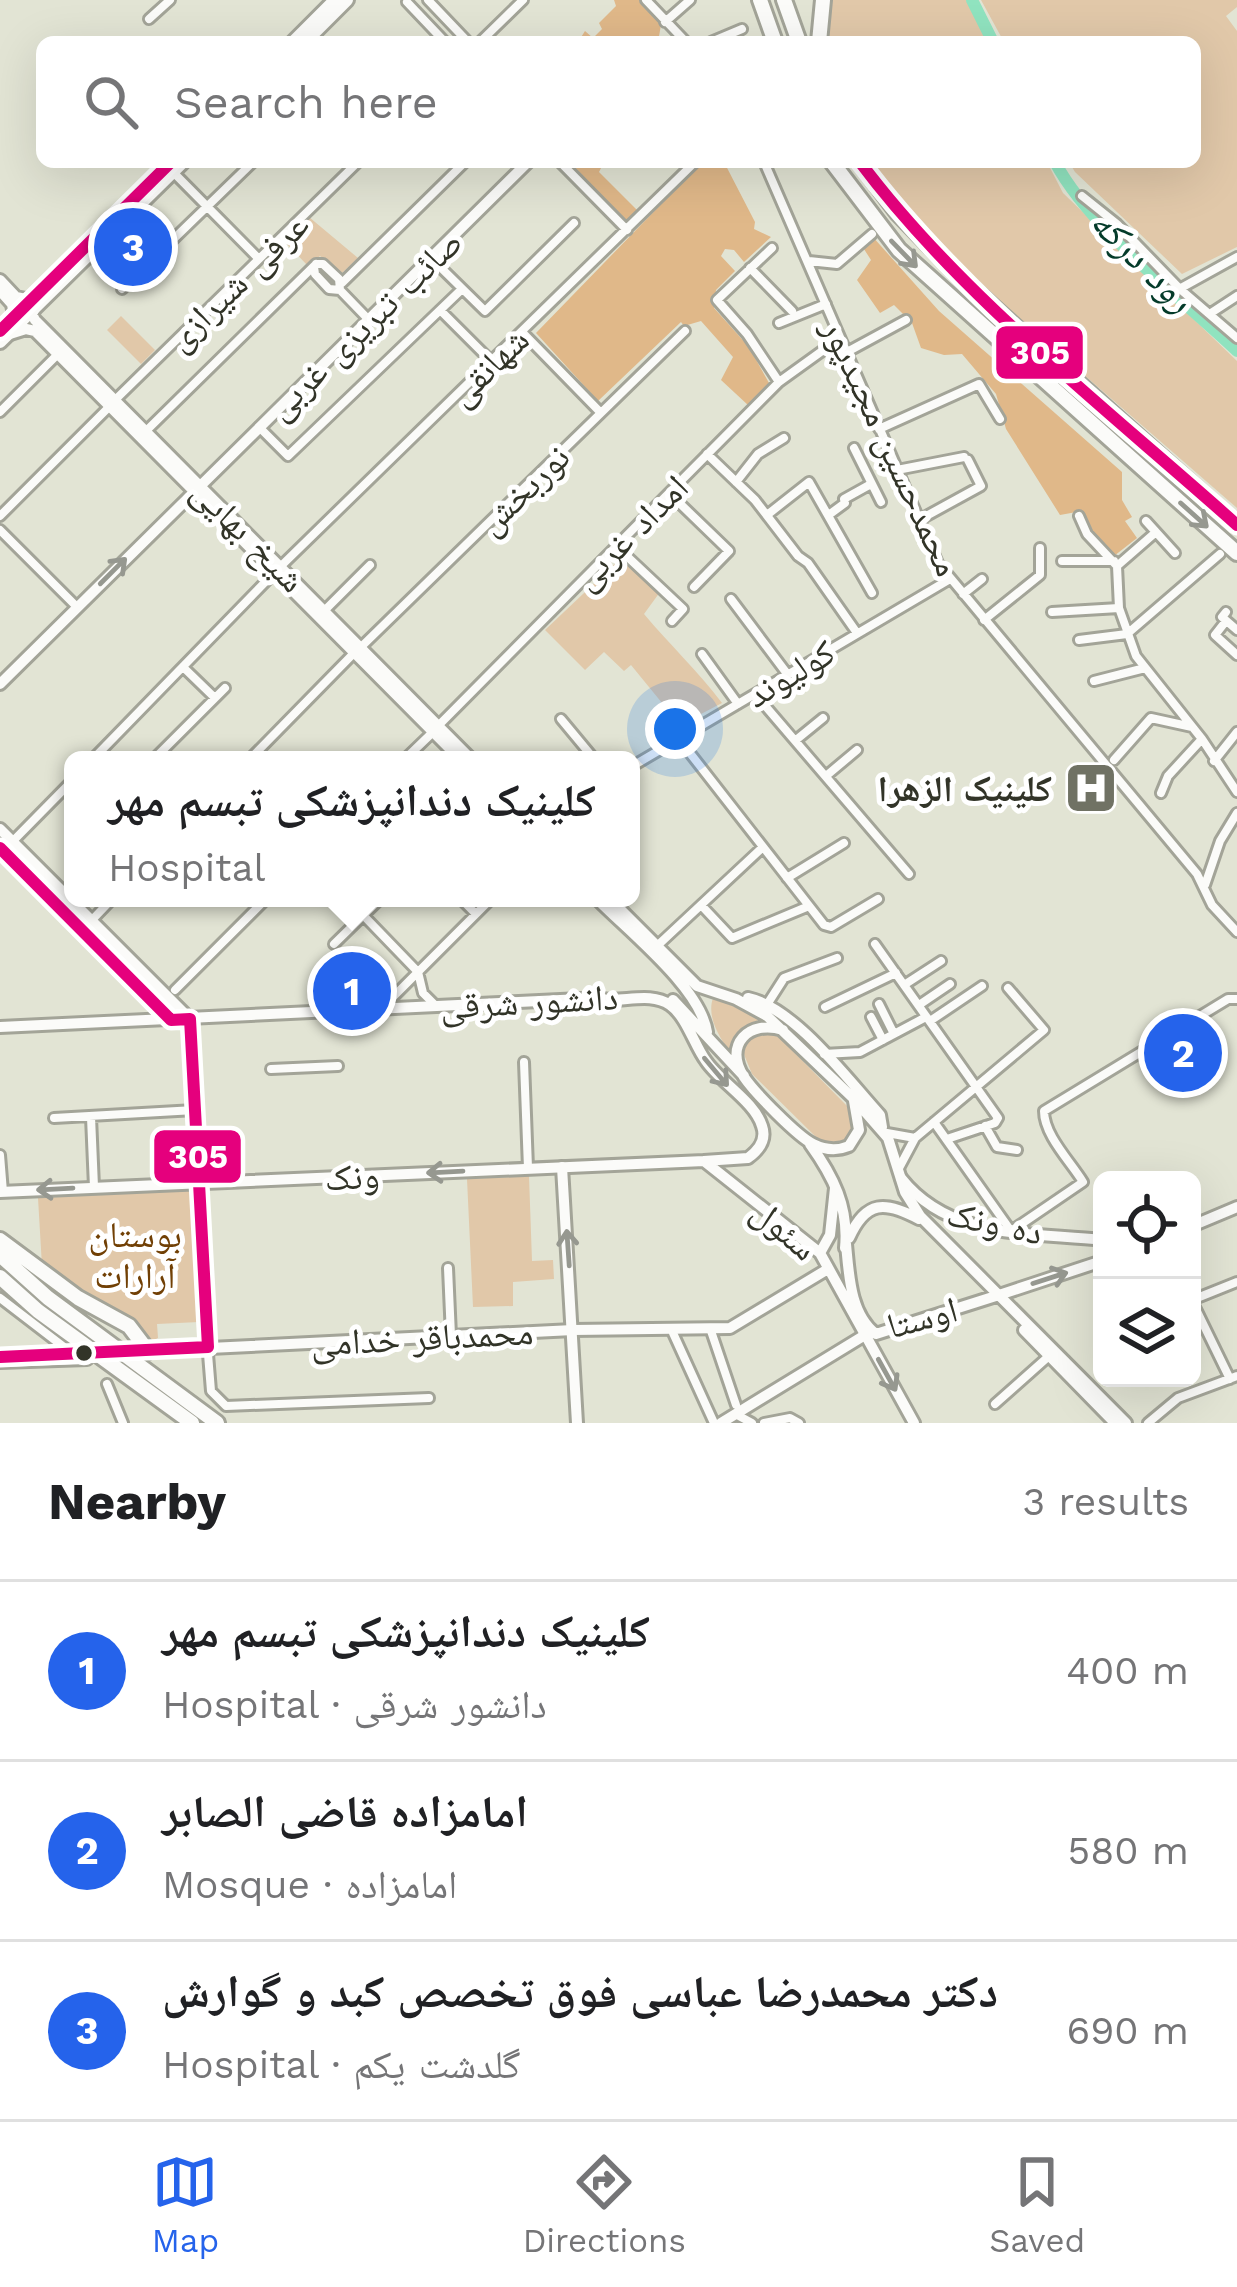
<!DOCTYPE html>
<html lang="en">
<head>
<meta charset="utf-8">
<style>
  body { margin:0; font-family:"Work Sans","Noto Naskh Arabic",sans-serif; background:#f6f6f6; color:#202124 }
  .controls { position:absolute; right:36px; bottom:36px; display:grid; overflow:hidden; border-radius:18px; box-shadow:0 12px 48px #0002 }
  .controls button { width:108px; height:108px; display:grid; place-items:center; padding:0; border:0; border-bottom:3px solid #e0e0e0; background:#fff; color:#202124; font:60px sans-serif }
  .you { position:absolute; left:675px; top:729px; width:42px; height:42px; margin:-30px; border:9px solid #fff; border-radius:50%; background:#1a73e8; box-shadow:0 0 0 18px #1a73e833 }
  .badge { display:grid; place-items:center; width:78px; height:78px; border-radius:50%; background:#2563eb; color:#fff; font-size:39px; font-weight:700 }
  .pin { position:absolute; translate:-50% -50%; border:6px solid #fff; box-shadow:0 3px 12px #0006 }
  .popup { position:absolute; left:64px; top:751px; width:576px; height:156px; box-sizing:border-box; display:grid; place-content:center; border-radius:18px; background:#fff; filter:drop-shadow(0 3px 9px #0005); font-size:39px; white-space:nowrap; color:#757577 }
  .popup b { font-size:45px; color:#202124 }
  .popup::after { content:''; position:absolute; left:50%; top:100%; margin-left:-24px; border:24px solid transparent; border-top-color:#fff }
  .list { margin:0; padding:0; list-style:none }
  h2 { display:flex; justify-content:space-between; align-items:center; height:156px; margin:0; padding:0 48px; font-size:51px }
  h2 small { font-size:39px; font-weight:400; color:#757577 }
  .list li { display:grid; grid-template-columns:78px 1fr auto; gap:36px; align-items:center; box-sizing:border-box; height:180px; padding:0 48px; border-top:3px solid #e0e0e0 }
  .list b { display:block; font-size:45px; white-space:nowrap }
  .list p { margin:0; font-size:39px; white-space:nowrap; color:#757577 }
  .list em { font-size:39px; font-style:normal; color:#757577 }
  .icon { flex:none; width:66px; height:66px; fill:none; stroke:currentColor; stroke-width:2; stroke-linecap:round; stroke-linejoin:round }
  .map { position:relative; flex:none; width:1237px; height:1423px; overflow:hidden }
  .search { position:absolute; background:#fff; box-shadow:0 12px 48px #0002; left:36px; right:36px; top:36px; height:132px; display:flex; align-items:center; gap:30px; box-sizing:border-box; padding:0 42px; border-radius:18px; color:#757577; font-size:45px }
  .sheet { height:696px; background:#fff }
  nav { display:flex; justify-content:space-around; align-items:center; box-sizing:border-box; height:168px; border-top:3px solid #e0e0e0; background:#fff; font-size:33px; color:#757577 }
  nav a { display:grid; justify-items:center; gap:6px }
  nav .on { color:#2563eb }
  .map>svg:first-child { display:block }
</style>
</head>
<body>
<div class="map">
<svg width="1237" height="1423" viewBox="0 0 1237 1423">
  <rect width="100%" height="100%" fill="#e2e4d4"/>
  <!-- green -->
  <path fill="#e1c8a9" d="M829 0H966L987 42H823Z
    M981 0H1237V7L1226 16 1237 31V247L1182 274 1075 172 1069 162H1195V42H1004Z
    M871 162H1047L1063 193 1237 361V508L991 294 884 183Z
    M309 217 358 258 341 274 320 256 308 266 285 242Z
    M121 316 155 350 141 364 107 330Z
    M623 556 660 592 644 614C670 645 698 671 722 703L680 725 631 665 624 671 604 652 585 670 545 630Z
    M713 998 762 1018 739 1031 733 1056C721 1040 706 1018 713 998Z
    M762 1031 779 1037 851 1110 855 1123 852 1137 832 1145 818 1139 752 1074 743 1052 749 1038Z
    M529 1176 532 1261 553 1260 554 1279 513 1282V1306L473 1307 467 1179Z
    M193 1190 199 1322 157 1324 158 1338 152 1341 141 1328 83 1296 42 1266 38 1198Z"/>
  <!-- forest -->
  <path fill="#e0b889" d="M614 0H641L661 25 658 42H578L585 31 593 38 602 29 599 23 616 6Z
    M570 162H604L599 172 637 210 627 224Z
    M702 162H724L755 222 754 229 771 237 744 262 734 250 725 249 721 256 735 271 716 290 714 308 749 347 769 383 749 406 721 380 733 357 701 321 684 326 681 322 598 401 536 333Z
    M872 236 939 311 1122 472V500L1132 517 1125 521 1137 538 1114 556 1088 528 1082 511 1060 515 1006 429 996 394 962 354 944 355 921 348 912 323 894 305 880 313 857 280 871 260 862 246Z"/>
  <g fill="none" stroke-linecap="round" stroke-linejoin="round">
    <!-- river -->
    <path stroke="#90e3bf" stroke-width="12" d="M972 0 993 42
      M1055 162C1089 227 1182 299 1237 351"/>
    <!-- minor casing -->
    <g stroke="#a3a498" stroke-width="14">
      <path id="minor" d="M428 0 468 42
        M646 0 686 42
        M407 2 445 42
        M149 19 170 0
        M665 22 690 0
        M480 42 523 0
        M711 42 742 29
        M560 162 627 230
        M764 162 938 563 1197 874 1212 905 1237 932
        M173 172 259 259
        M1082 196 1117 224 1180 289 1237 338
        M772 248 717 300 747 334 779 382
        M431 258 485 311 574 223
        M809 261 837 264 872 234
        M316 264H323L339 279 340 290 368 319
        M314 267 315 274 329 289 340 290
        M750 268 792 311
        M342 283 465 162
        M1181 288 1237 257
        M122 289 253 162
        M440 310 492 362
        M1211 313 1237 296
        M779 323 826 304
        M522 332 601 413
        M847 352 906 320
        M115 400 358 162
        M0 412 58 354
        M259 427 288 456 462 289
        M879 429 979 384 1000 419
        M146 431 316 264
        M854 448 881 502
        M707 454 755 500 798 556 808 563 857 633
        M897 470 964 457
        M736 482 758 454 784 438
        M669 493 729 551 694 587
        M830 514 845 503 844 499 871 484
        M767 515 809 482 872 593
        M0 516 110 406
        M1079 516 1087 534 1117 566 1119 608 1136 656 1202 739 1237 792
        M919 520 981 486 968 460
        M1146 521 1175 553
        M0 530 77 607
        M616 546 683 609 672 621
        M1062 561H1114
        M1117 566 1156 532
        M280 567 694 163
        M963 594 982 579
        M731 599 788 675
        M324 611 370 565
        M1052 612 1119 608
        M1226 612 1222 617 1237 630
        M984 620 1040 575V548
        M1226 621 1215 635 1237 655
        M1127 634 1220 554
        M1079 640 1127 634
        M360 648 685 331
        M702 654 738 704
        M183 667 215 698
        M1094 681 1145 668
        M755 694 909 874
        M561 719 595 760
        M438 726 779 382 829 346
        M679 739 824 925 831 927 878 899
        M796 740 823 718
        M92 760 274 573
        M153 760 225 688
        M249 760 354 653
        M404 760 433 732
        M1114 760 1151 718 1192 727
        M1214 761 1237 732
        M631 767 950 579
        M826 776 857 750
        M1161 793 1168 776 1202 739
        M12 842 73 780
        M787 878 844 843
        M1205 885 1220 841 1237 813
        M460 898 476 914
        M701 905 732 938 809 906
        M363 915 418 972 423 993 435 1005
        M91 921 113 898
        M334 944 381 898
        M875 944 998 1118 995 1123 947 1139
        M657 946 763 847
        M904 985 941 961
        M175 990 267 898
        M768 1003 784 978 837 958
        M879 1004 894 1034
        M919 1005 950 984
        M383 1007 492 898
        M825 1007 896 973
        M871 1017 883 1040
        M930 1021 982 986
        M824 1054 860 1052 926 1017
        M524 1062 528 1168
        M271 1069 338 1066
        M91 1117 94 1187
        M54 1118 195 1110
        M934 1122 1011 1231 1083 1182C1070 1161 1044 1135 1044 1111L1228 999H1237
        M985 1126 997 1147 1017 1150
        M887 1133 915 1138
        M0 1155 3 1192
        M899 1168 915 1138 1044 1030 1008 988
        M448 1268 451 1336
        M0 1298 73 1354
        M1192 1300 1237 1282
        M1192 1301 1230 1379
        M710 1328 736 1405
        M673 1333 714 1423
        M208 1354 211 1391 226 1406 429 1398
        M107 1384 123 1423
        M995 1404 1049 1356
        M739 1416 752 1423
        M764 1423 790 1418 799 1423
        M1148 1423 1178 1398 1237 1376"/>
    </g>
    <!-- tertiary casing -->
    <g stroke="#a3a498" stroke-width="16">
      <path id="tertiary" d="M0 684 528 162
        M562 1167 577 1423
        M901 1178C950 1240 1030 1232 1102 1240
        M1192 1226 1237 1207
        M999 1295 1102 1261
        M721 1423 865 1335"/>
    </g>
    <!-- secondary casing -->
    <g stroke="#a3a498" stroke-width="16">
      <path id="secondary" d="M0 280 16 297 31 300
        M0 291 12 304 14 316
        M35 308 32 314 35 320 472 760
        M10 334 26 329 35 331 461 760
        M0 829 190 1019 208 1353
        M0 848 171 1020
        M596 898C628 931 700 987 707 1032
        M609 898 697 986 736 999 767 1016 853 1098 888 1138 905 1192 920 1216 1126 1423
        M748 998C795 1008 848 1080 880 1115L882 1127
        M673 1000 744 1076
        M0 1027 602 998
        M783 1030C749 1019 723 1045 744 1077 754 1092 797 1136 813 1144 825 1150 837 1151 849 1146L859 1130 854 1101
        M810 1144C833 1176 849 1207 845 1248
        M704 1161 820 1253 914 1423
        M0 1192 704 1161 748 1158C759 1150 767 1140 762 1126 755 1102 720 1082 706 1061 694 1045 687 1017 670 1005 649 990 618 1005 595 998
        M849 1238C866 1200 885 1201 919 1219
        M846 1244C849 1275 850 1314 876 1334L999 1295
        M820 1253 830 1235 835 1188
        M1024 1330 1115 1423
        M148 1351 573 1330 730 1328 828 1269
        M0 1362 87 1359"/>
    </g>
    <!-- primary casing -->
    <g stroke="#a3a498" stroke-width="18">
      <path id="primary" d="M293 42 335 0
        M305 42 347 0
        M0 342 183 162"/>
    </g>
    <!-- trunk casing -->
    <g stroke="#a3a498" stroke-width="20">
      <path id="trunk" d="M760 0 775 42
        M784 0 799 42
        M819 42 823 0
        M832 162 899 250 1237 553
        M860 162 898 213 965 282 1237 525
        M0 1240 78 1298 129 1326 148 1351
        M0 1255 48 1298 217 1423
        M0 1277 38 1311 192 1423"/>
    </g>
    <!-- minor -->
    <use href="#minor" stroke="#fbfbf9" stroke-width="8"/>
    <!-- tertiary -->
    <use href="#tertiary" stroke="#fbfbf9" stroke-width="10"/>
    <!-- secondary -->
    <use href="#secondary" stroke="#fbfbf9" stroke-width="10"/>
    <!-- primary -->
    <use href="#primary" stroke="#fbfbf9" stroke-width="12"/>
    <!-- trunk -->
    <use href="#trunk" stroke="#fbfbf9" stroke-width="14"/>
    <!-- secondary-bridge casing -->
    <g stroke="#a3a498" stroke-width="16" stroke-linecap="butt">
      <path id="secondary-bridge" d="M73 1354 148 1351"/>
    </g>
    <!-- secondary-bridge -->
    <use href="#secondary-bridge" stroke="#fbfbf9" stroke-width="10"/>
    <!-- bus-1 casing -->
    <g stroke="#fff" stroke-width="21">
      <path id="bus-1" d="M860 162C961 297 1111 412 1237 525
        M0 331 171 162
        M0 848 171 1020 190 1019 208 1347 0 1357"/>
    </g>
    <!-- bus-1 -->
    <use href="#bus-1" stroke="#e5007d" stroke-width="12"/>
  </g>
  <!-- one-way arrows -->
  <defs><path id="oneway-shaft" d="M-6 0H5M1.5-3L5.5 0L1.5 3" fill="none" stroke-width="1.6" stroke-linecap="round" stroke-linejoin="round" transform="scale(3)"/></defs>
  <g stroke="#969890">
    <use href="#oneway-shaft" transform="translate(904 254) rotate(46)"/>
    <use href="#oneway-shaft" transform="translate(1194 515) rotate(42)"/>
    <use href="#oneway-shaft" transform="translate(113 571) rotate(-45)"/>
    <use href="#oneway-shaft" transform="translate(716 1072) rotate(50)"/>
    <use href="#oneway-shaft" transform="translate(445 1172) rotate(177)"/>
    <use href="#oneway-shaft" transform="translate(55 1189) rotate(177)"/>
    <use href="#oneway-shaft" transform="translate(568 1248) rotate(-94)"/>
    <use href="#oneway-shaft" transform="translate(1050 1278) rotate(-18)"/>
    <use href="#oneway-shaft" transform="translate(887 1375) rotate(61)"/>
  </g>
  <!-- icons -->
  <defs>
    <g id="hospital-square" transform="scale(2.7)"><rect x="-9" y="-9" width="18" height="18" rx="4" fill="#707264" stroke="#fff"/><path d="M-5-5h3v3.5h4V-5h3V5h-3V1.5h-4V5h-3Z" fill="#fff"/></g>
  </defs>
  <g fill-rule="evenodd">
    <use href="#hospital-square" x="1091" y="788"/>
  </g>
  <!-- markers -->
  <circle fill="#323428" stroke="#fff" stroke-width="4.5" cx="84" cy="1353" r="10"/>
  <g text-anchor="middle" stroke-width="10" stroke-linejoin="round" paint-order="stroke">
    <!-- street labels -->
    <g font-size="36" fill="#323428" stroke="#fff">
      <text transform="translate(237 281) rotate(-44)" y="13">عرفی شیرازی</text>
      <text transform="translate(364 324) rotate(-44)" y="13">صائب تبریزی غربی</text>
      <text transform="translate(488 366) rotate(-44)" y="13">شهانقی</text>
      <text transform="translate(892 447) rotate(65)" y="13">محمدحسین مجیدپور</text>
      <text transform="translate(523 489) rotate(-44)" y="13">نوربخش</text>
      <text transform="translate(630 532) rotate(-45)" y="13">امداد غربی</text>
      <text transform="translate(249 535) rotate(45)" y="13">شیخ بهایی</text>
      <text transform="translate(790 673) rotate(-31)" y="13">کولیوند</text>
      <text transform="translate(529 1001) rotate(-3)" y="13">دانشور شرقی</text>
      <text transform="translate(352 1176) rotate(-3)" y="13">ونک</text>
      <text transform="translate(995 1222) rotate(12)" y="13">ده ونک</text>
      <text transform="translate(785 1229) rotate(41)" y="13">سئول</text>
      <text transform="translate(922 1317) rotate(-15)" y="13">اوستا</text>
      <text transform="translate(422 1337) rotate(-3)" y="13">محمدباقر خدامی</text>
    </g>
    <!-- poi labels -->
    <g font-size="36" font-weight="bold" fill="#323428" stroke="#fff" text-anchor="end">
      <text x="1052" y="801">کلینیک الزهرا</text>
    </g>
    <!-- park labels -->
    <g font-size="36" fill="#714005" stroke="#fff">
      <text x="135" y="1247">بوستان<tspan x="135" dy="41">آرارات</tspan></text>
    </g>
    <!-- water labels -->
    <g font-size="39" font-style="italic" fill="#043b2a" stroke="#fff">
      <text transform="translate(1143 260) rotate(45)" y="14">رود درکه</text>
    </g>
  </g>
  <g stroke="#fff" stroke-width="4.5">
    <rect x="994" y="324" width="91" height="57" rx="12" fill="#e5007d"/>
    <rect x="152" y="1128" width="91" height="57" rx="12" fill="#e5007d"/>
  </g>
  <g font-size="33" text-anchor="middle" font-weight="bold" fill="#fff">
    <text x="1040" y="364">305</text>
    <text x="198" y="1168">305</text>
  </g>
</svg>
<div class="controls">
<button><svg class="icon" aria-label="locate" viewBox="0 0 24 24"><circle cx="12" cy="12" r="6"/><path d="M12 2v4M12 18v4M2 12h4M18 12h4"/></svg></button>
<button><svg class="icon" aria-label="layers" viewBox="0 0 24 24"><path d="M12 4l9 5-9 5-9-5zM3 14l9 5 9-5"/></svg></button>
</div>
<div class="you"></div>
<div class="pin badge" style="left:352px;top:991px">1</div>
<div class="popup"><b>کلینیک دندانپزشکی تبسم مهر</b>Hospital</div>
<div class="pin badge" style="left:1183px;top:1053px">2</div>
<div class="pin badge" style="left:133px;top:247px">3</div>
<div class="search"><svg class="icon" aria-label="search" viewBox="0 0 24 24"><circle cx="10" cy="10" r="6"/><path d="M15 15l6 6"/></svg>Search here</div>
</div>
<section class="sheet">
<h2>Nearby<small>3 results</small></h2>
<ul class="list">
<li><span class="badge">1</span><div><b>کلینیک دندانپزشکی تبسم مهر</b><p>Hospital · دانشور شرقی</p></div><em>400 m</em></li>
<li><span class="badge">2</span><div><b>امامزاده قاضی الصابر</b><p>Mosque · امامزاده</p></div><em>580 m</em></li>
<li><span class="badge">3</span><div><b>دکتر محمدرضا عباسی فوق تخصص کبد و گوارش</b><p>Hospital · گلدشت یکم</p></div><em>690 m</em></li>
</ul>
</section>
<nav>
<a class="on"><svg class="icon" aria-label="map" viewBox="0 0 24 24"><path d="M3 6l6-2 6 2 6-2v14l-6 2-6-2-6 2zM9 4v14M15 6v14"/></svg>Map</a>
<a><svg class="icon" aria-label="directions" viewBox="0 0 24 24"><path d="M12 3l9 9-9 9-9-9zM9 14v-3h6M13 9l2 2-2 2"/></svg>Directions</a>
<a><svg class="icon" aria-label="saved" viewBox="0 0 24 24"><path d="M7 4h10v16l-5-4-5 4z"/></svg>Saved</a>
</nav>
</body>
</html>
